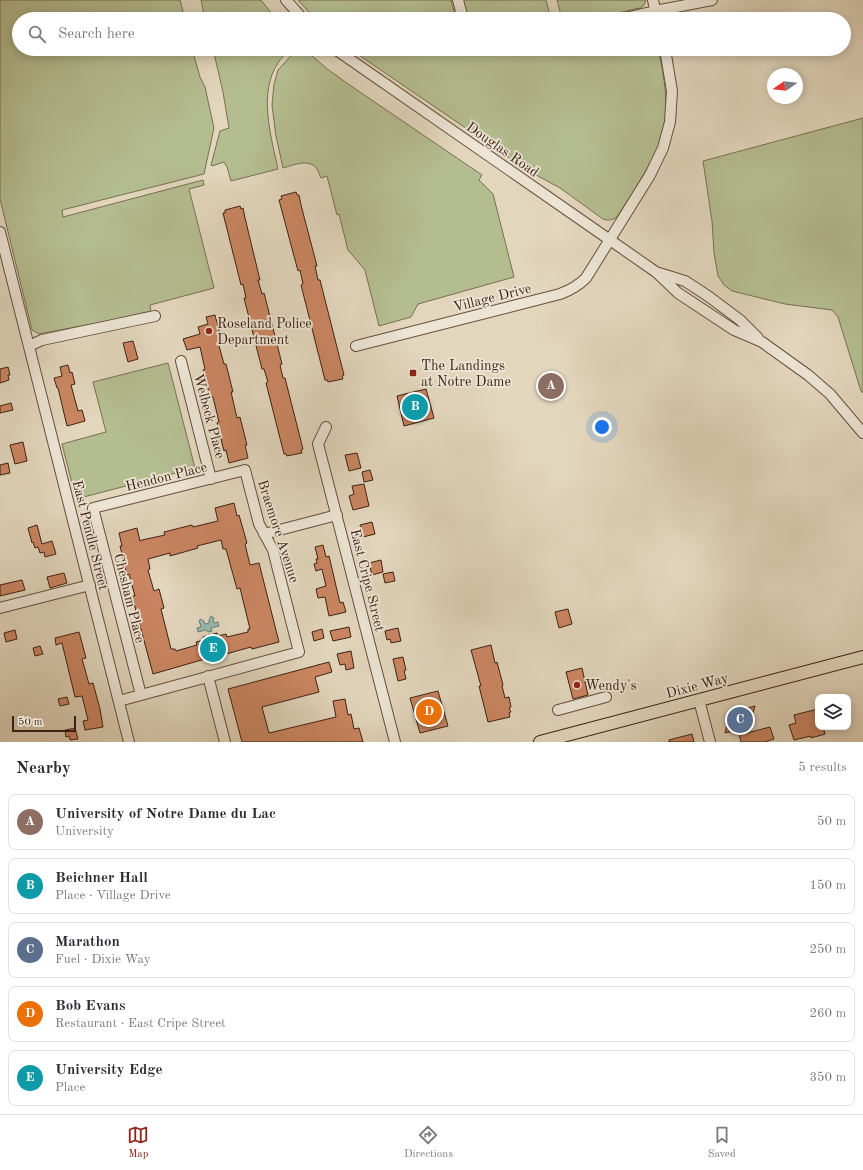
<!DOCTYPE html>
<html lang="en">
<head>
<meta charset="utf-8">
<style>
  body { margin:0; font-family:"Old Standard TT",serif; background:#f2f2f3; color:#2b2b33 }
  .controls { position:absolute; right:12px; bottom:12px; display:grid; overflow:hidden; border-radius:8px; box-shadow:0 2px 10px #0003 }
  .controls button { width:36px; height:36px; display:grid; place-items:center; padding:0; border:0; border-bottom:1px solid #e1e1e2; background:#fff; color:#2b2b33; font:20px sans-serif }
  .compass { position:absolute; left:767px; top:68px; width:36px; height:36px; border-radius:50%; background:#fff; box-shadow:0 2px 10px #0003; rotate:256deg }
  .scale { position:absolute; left:12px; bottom:10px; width:64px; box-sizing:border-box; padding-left:4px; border:2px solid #3d2112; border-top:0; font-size:11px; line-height:14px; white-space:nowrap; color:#3d2112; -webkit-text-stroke:3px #ece4d4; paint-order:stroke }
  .you { position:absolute; left:602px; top:427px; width:14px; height:14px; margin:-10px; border:3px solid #fff; border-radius:50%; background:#1a73e8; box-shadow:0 0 0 6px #1a73e833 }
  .badge { display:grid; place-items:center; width:26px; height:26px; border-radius:50%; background:#8f2418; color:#fff; font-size:13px; font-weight:700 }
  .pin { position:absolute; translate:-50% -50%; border:2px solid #fff; box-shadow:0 1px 4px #0006 }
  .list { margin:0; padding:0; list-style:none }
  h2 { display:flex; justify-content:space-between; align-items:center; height:52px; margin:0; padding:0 16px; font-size:17px }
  h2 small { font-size:13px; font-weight:400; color:#7c7c81 }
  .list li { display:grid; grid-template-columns:26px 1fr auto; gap:12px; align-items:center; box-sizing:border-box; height:56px; margin:0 8px 8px; padding:0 8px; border:1px solid #e1e1e2; border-radius:8px }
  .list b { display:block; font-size:15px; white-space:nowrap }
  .list p { margin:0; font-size:13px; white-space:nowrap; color:#7c7c81 }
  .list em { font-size:13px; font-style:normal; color:#7c7c81 }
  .icon { flex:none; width:22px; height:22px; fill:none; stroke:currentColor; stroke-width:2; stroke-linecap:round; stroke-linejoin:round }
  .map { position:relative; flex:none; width:863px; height:742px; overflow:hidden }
  .search { position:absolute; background:#fff; box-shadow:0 2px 10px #0003; left:12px; right:12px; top:12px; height:44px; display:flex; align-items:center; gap:10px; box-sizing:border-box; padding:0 14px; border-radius:22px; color:#7c7c81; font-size:15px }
  .sheet { height:372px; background:#fff }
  nav { display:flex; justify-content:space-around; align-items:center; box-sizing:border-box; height:56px; border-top:1px solid #e1e1e2; background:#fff; font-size:11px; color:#7c7c81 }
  nav a { display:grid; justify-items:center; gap:2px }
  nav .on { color:#8f2418 }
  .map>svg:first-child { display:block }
</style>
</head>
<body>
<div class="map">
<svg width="863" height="742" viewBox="0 0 863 742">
  <rect width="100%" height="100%" fill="#e2d6bd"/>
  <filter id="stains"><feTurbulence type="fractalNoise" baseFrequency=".005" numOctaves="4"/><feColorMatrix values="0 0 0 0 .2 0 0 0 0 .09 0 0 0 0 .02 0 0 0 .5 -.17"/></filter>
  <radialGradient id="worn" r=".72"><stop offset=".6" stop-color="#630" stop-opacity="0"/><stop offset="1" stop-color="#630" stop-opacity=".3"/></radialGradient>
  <!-- green -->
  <path fill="#b4bd90" stroke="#786f51" d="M0 0H180L185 19H19V49H192L200 77 205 87 214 128 204 174 62 210 63 217 203 180 204 185 189 189 214 288 150 305 151 311 112 320 39 334 32 330 0 199Z
    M201 0H261L276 19H205Z
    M298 0H451L456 19H315Z
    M463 0H546L551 19H469Z
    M557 0H646L644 5 640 8 590 19H562Z
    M213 49H290C286 53 281 58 278 63 258 93 271 136 278 169L231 181 227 167 224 162 212 166 211 165 220 131 229 128 223 92Z
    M297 49H304L326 68 351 86 482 175 479 180 493 194 514 277 418 304 411 317 379 326 365 270 348 250 339 214 337 215 327 176 321 178C319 175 319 172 317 169 309 158 294 165 283 168L276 136 272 105 274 84 278 70Z
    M350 49H473L483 54 517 49H658C666 83 671 118 657 151 654 157 651 162 648 167 638 184 628 201 617 217 612 220 609 221 603 219L560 188 527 170Z
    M863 118V393L861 391 838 317 832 310 785 304 732 291 724 285 718 276 714 253 712 221 703 161Z
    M168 363 195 468 76 499 62 444 106 432 93 382Z"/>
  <!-- water -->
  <path fill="#95b9af" stroke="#727c70" d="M211 616 214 618 213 620 214 623 218 622 219 626 211 628 212 631 208 632 206 630 198 632 197 628 201 627 200 623H199L200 619 204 621 205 624 209 623V620Z"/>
  <!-- building -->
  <path fill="#ca8662" stroke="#3d2112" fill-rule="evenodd" d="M296 192 297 195H299L301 205 317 266H315L318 280H320L344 375 342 376 343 379 328 382 327 380H325L301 285 303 284 300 270 298 271 279 200 282 199 281 196Z
    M240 206 241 209 243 208 245 218 260 280H258L262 294 264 293 282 364 280 365 283 378H285L303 449 301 450 302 453 287 456 286 454H284L266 383 268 382 264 369H262L244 298H246L243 284 241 285 223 213H225V210Z
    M215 315 222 341 218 342 224 364H226L233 392H231L237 418 240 417 247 445H245L248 458 229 463 226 450 224 451 217 423 219 422 213 397H210L205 376 203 370 205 369 200 347 187 350 183 339 200 334 198 327 208 324 206 317Z
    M133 341 138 359 128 362 123 343Z
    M68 365 70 373 72 372 75 384 71 385 78 411 82 410 85 421 67 426 58 388H57L54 378 62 376 60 367Z
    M8 367 10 375H8L9 380 0 383V369Z
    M426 389 434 418 404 426 397 396Z
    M11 403 13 410 0 413V406Z
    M23 442 27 461 15 464 10 445Z
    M357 453 361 468 349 471 345 455Z
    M8 463 10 473 0 475V465Z
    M370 470 373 480 364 482 362 472Z
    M364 484 369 506 353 510 349 496 354 494 352 486Z
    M234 503 237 516 239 515 247 543 245 544 250 565 259 563 279 642 252 649 251 647 226 654 227 655 206 661 205 659 153 674 132 596H135L129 574 127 575 120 546H122L119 533 137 528 140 541 142 540 165 535 164 532 192 525 193 527 218 521 215 508ZM221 540 223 549H226L237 589 240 588 250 629H248V632L227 637 226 634 218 636 217 633 203 637 204 640 196 642 197 645 176 651 175 649H171L161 609 164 608 159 589 154 591 148 570 150 569 148 559 170 553V556L198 548 197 546Z
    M372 522 375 534 363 537 360 525Z
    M37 525 42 544 52 541 56 554 45 557 44 552 40 553 38 547 35 548 33 542 32 543 28 528Z
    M323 545 326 557 329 556 340 603 343 602 346 612 329 616 325 597 318 598 316 589 326 586 322 569 316 571 314 564 317 563 316 559H318L315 547Z
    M381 560 383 572 372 575 369 563Z
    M393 572 395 581 385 583 383 574Z
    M64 573 67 583 50 588 47 577Z
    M22 580 25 590 0 596V585Z
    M568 609 572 624 559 628 555 612Z
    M349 627 351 637 333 641 330 631Z
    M398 628 401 641 391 643 390 639 387 640 385 631Z
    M322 629 324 638 314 641 312 632Z
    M15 630 17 639 6 642 4 633Z
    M79 632 86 658 82 659 89 684 93 683 100 709 103 727 85 730 83 721 88 720 82 696 75 697 62 643 56 645 55 638Z
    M491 645 495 663 497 662 503 685 502 686 505 698 509 697 511 707 509 708 511 712 509 713 510 717 488 722 479 686H481L471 650Z
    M40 646 43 654 35 656 33 648Z
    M351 651 354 668 346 670 345 664 340 665 337 654Z
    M403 657 406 670 404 671 406 679 398 681 393 659Z
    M329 662 332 672 315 677 319 692 262 707 269 733 336 717 333 701 345 699 348 715 351 714 354 729 359 728 363 742H242L228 689Z
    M582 668 588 695 573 699 566 672Z
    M438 691 448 726 420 733 410 698Z
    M67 697 69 704 60 706 58 699Z
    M755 706 747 733 770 727 774 739 764 742H741L738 730 725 733 730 713Z
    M818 709V727H823L825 734 811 738V736L794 740 789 725 796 723 794 715Z
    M75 728 78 739 70 740 69 736 66 737 65 730Z
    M692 734 694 742H669V740Z"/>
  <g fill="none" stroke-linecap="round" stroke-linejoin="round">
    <!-- minor casing -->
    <g stroke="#664e3d" stroke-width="12">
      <path id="minor" d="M286 0 303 19
        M458 0 463 19
        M653 0 657 19
        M620 19 655 11 712 0
        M335 49 610 240 656 272 678 293 734 330 762 342 808 375 830 394 863 433
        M0 232 129 742
        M659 273 685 281 708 296 740 320 758 338
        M29 346 42 340 155 316
        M356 346 560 294C571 290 578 286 586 278L650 175 663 148 670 122 672 91 665 49
        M181 361 211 479
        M326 427 318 444 395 742
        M264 534 337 515
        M0 608 90 585
        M208 676 225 742
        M699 700 710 742
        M119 701 299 652 273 550 259 524 245 470 93 508 141 695
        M558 710 606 697"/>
    </g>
    <!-- major casing -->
    <g stroke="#3d2112" stroke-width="14">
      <path id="major" d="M540 742 863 657"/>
    </g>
    <!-- minor -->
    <use href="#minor" stroke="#ece4d4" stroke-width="10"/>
    <!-- major -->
    <use href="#major" stroke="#e2d6bd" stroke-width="12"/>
  </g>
  <!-- markers -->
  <g fill="#8f2418" stroke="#ece4d4" stroke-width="1.5">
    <circle cx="209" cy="331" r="4"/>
    <rect x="409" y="369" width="8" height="8" rx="2"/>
    <circle cx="577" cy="685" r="4"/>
  </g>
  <g text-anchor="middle" stroke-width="3.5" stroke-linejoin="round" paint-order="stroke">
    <!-- street labels -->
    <g font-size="14" fill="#3d2112" stroke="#ece4d4">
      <text transform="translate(503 149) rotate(35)" y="5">Douglas Road</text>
      <text transform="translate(492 297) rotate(-14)" y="5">Village Drive</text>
      <text transform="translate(210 416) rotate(75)" y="5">Welbeck Place</text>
      <text transform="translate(166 476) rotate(-14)" y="5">Hendon Place</text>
      <text transform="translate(279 531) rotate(72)" y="5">Braemore Avenue</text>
      <text transform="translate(91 535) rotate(76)" y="5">East Pendle Street</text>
      <text transform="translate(368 580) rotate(76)" y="5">East Cripe Street</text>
      <text transform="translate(130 598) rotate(76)" y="5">Chesham Place</text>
      <text transform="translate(697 685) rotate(-15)" y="5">Dixie Way</text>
    </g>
    <!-- poi labels -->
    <g font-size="14" fill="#3d2112" stroke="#ece4d4" text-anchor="start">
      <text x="217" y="328">Roseland Police<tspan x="217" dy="16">Department</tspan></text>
      <text x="421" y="370">The Landings<tspan x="421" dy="16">at Notre Dame</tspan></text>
      <text x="585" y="690">Wendy's</text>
    </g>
  </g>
  <rect width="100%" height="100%" filter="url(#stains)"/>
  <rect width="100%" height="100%" fill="url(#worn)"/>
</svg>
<div class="controls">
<button><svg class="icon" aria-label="layers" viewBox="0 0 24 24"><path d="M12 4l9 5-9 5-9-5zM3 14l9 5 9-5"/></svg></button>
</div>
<svg class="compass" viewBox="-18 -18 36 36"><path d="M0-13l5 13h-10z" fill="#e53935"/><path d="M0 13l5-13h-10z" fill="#7c7c81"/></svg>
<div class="scale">50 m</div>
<div class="you"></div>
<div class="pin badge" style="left:551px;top:386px;background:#8d6e63">A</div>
<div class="pin badge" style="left:415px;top:407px;background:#0f9aa8">B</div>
<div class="pin badge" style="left:740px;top:720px;background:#5c6f8a">C</div>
<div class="pin badge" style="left:429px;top:712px;background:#e8710a">D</div>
<div class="pin badge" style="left:213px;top:649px;background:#0f9aa8">E</div>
<div class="search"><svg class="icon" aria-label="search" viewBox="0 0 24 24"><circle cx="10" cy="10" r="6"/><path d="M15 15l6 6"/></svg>Search here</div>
</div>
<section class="sheet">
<h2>Nearby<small>5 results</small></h2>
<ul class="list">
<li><span class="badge" style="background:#8d6e63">A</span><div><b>University of Notre Dame du Lac</b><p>University</p></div><em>50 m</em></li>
<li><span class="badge" style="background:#0f9aa8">B</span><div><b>Beichner Hall</b><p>Place · Village Drive</p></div><em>150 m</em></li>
<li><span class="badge" style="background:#5c6f8a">C</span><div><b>Marathon</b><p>Fuel · Dixie Way</p></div><em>250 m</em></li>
<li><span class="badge" style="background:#e8710a">D</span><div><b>Bob Evans</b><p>Restaurant · East Cripe Street</p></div><em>260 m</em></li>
<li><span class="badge" style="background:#0f9aa8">E</span><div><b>University Edge</b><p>Place</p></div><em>350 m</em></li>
</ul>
</section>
<nav>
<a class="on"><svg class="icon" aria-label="map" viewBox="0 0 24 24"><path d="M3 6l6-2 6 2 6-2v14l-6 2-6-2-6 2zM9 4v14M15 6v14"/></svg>Map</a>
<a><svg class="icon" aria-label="directions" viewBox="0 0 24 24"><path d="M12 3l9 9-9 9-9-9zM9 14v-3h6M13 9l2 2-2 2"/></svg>Directions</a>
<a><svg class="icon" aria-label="saved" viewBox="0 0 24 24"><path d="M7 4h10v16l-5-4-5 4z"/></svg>Saved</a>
</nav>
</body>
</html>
